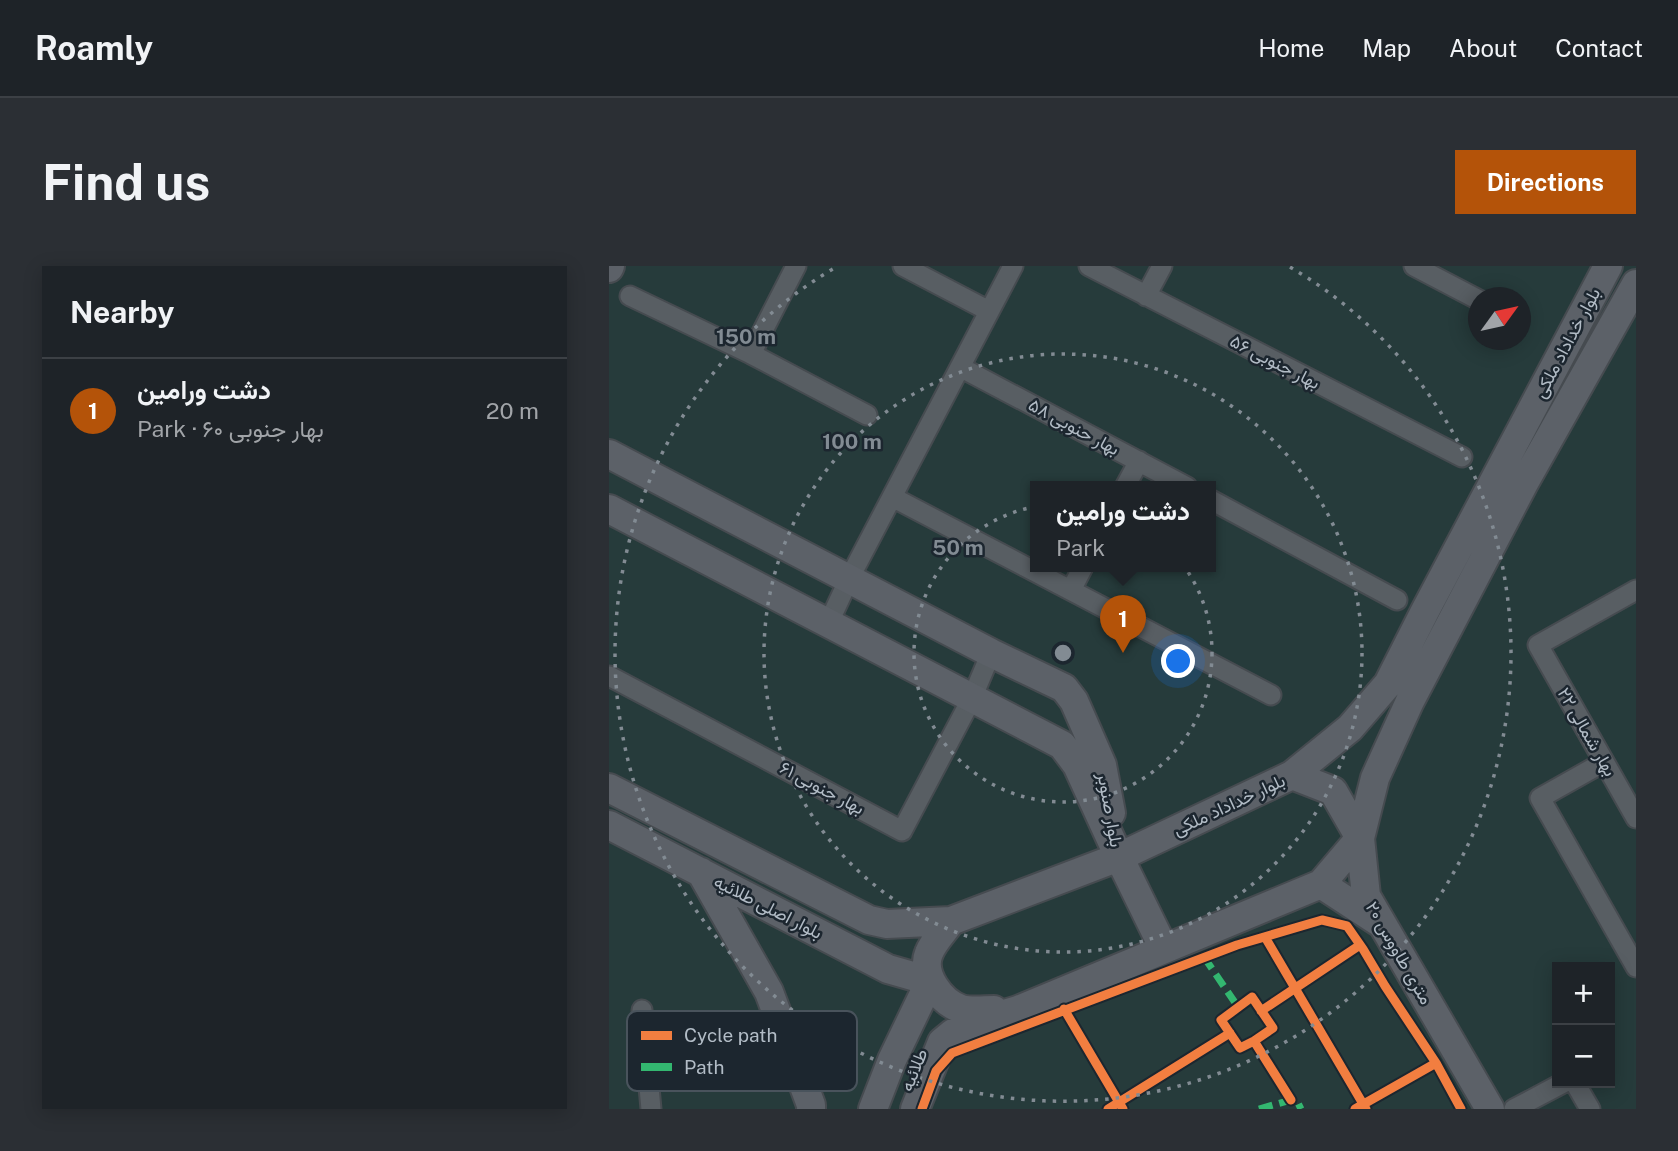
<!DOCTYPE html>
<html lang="en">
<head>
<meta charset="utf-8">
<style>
  body { margin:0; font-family:"Public Sans",Vazirmatn,sans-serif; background:#2b2f34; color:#f1f3f6 }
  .controls { position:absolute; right:21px; bottom:21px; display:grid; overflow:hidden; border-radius:0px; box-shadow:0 4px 18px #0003 }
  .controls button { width:63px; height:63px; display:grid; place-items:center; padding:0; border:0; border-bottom:2px solid #3c4045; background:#1e2328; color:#f1f3f6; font:35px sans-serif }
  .compass { position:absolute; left:859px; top:21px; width:63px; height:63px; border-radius:50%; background:#1e2328; box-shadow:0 4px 18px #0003; rotate:57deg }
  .you { position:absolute; left:570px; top:396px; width:24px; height:24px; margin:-18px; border:5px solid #fff; border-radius:50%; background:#1a73e8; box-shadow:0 0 0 10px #1a73e833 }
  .badge { display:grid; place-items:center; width:46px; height:46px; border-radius:50%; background:#b45309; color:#fff; font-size:23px; font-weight:700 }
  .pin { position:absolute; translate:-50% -58px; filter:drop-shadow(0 2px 4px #0008) }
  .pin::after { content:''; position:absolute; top:37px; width:24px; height:21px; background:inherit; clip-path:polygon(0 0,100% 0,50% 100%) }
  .popup { position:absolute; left:421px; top:215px; width:186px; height:91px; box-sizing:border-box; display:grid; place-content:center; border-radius:0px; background:#1e2328; filter:drop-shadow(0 2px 5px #0005); font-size:23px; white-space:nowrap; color:#a1a4a8 }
  .popup b { font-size:26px; color:#f1f3f6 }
  .popup::after { content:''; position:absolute; left:50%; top:100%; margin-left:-14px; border:14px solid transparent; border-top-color:#1e2328 }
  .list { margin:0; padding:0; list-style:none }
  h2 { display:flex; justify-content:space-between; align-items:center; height:91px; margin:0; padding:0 28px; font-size:30px }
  h2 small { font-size:23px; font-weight:400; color:#a1a4a8 }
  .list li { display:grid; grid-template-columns:46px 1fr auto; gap:21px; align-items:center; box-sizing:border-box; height:105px; padding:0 28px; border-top:2px solid #3c4045 }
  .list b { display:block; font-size:26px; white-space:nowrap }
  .list p { margin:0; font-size:23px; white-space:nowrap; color:#a1a4a8 }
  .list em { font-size:23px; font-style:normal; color:#a1a4a8 }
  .map { position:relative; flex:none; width:1027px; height:843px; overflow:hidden; border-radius:0px }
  header { display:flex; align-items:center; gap:42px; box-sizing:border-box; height:98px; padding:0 35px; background:#1e2328; border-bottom:2px solid #3c4045 }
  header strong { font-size:33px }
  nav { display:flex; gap:38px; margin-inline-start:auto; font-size:24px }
  .intro { display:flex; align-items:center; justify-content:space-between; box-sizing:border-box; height:168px; padding:0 42px }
  h1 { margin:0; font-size:49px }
  .button { padding:18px 32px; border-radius:0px; background:#b45309; color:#fff; font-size:24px; font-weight:700 }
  main { display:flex; gap:42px; padding:0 42px }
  aside { flex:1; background:#1e2328; border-radius:0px; box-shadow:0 4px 18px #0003 }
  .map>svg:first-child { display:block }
</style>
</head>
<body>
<header>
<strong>Roamly</strong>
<nav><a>Home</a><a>Map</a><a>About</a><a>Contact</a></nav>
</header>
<div class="intro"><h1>Find us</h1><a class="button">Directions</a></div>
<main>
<aside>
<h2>Nearby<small></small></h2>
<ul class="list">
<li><span class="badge">1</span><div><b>دشت ورامین</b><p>Park · بهار جنوبی ۶۰</p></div><em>20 m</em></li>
</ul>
</aside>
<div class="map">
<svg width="1027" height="843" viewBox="0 0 1027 843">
  <rect width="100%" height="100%" fill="#282f35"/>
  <!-- green -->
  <path fill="#263b3b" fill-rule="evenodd" d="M0 0H1027V843H0ZM870 32H912V74H870ZM426 221H602V301H426ZM948 701H1001V817H948Z"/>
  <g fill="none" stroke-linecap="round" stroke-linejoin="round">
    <!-- street casing -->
    <g stroke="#464b50" stroke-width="23">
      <path id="street" d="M294 0 380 45
        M480 0 853 191
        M805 0 870 34
        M21 30 142 88 258 149
        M537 30 553 0
        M142 88 187 0
        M351 101 578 221
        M516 221 530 195
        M283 231 662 429
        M602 234 788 334
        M462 324 474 301
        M1027 324 929 379 1027 552
        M220 356 240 313 404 0
        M0 410 293 565 363 432 382 387
        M995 496 931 532 1027 701
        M33 744 42 843
        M966 817 981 843
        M905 843 954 817"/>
    </g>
    <!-- secondary casing -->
    <g stroke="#464b50" stroke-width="32">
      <path id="secondary" d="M0 2 1 0
        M0 188 382 387 455 422 465 435 493 499 502 547
        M0 243 453 479 468 499 510 591 555 683
        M683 509 724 525 751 572 757 630 881 843
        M0 522 260 654 278 658 342 655 510 591 683 509 741 462 779 418 816 345 999 0
        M0 559 279 703 321 715 283 794 264 843
        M92 606 160 726 202 839V843
        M712 618 770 656
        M342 655C335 665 324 676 320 687 311 708 332 736 352 743 362 746 375 744 385 744
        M306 843 333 776 344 767 359 759 409 744 712 618 751 572 766 512 801 435 914 219 1027 18"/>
    </g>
    <!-- street -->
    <use href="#street" stroke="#585e63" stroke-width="19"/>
    <!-- secondary -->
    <use href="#secondary" stroke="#5c6168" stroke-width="28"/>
    <!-- quiet -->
    <path stroke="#33b770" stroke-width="7" stroke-dasharray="14 7" stroke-linecap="butt" d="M595 691 629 741
      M650 843 682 834 689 837 692 843"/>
    <!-- cycleway casing -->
    <g stroke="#1c262f" stroke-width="13">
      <path id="cycleway" d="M656 671 757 843
        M455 743 514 843
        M652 745 751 679
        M645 775 631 782 612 754 643 731 664 762 645 775 682 834
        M313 843 327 805 343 787 628 679 713 654 738 660 754 683 776 720 827 797
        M499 843 621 767
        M746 843 827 797 852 843"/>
    </g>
    <!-- cycleway -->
    <use href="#cycleway" stroke="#f27e40" stroke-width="9"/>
  </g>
  <!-- distance rings -->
  <g fill="none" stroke="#828b93" stroke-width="3.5" stroke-dasharray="3.5 7">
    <circle cx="454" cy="387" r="149"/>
    <circle cx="454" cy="387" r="299"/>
    <path d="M681 1A448 448 0 1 1 227 1"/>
  </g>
  <g text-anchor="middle" stroke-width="5" stroke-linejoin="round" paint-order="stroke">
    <!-- street labels -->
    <g font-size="18" fill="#b2bcc6" stroke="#1c262f">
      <text transform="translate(958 77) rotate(-62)" y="6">بلوار خداداد ملکی</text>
      <text transform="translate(666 96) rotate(27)" y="6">بهار جنوبی ۵۶</text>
      <text transform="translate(465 161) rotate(28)" y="6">بهار حنوبی ۵۸</text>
      <text transform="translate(978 466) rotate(60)" y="6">بهار شمالی ۲۲</text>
      <text transform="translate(213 522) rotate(28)" y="6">بهار جنوبی ۶۱</text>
      <text transform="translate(620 539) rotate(-25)" y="6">بلوار خداداد ملکی</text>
      <text transform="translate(501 544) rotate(80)" y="6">بلوار صنوبر</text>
      <text transform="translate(159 641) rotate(27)" y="6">بلوار اصلی طلائیه</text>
      <text transform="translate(790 687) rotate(60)" y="6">۲۰ متری طاووس</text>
      <text transform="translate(305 804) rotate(-68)" y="6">طلائیه</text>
    </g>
  </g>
  <!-- legend -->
  <rect x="18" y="745" width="230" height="80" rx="10" fill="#1c262f" stroke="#49535c" stroke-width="2"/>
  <rect x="32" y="765" width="31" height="9" fill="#f27e40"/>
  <rect x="32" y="797" width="31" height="8" fill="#33b770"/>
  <g font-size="19" fill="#b2bcc6">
    <text x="75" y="776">Cycle path</text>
    <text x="75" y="808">Path</text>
  </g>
  <circle cx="454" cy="387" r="10" fill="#828b93" stroke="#1c262f" stroke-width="3.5"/>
  <g font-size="21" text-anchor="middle" font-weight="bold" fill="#828b93" stroke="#1c262f" stroke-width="5" stroke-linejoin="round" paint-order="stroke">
    <text x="137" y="78">150 m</text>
    <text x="243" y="183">100 m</text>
    <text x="349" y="289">50 m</text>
  </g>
</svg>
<div class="controls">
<button>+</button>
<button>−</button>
</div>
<svg class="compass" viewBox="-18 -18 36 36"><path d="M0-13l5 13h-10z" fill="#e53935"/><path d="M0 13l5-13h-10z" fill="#a1a4a8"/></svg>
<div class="you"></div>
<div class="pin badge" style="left:514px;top:387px">1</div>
<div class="popup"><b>دشت ورامین</b>Park</div>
</div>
</main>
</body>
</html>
